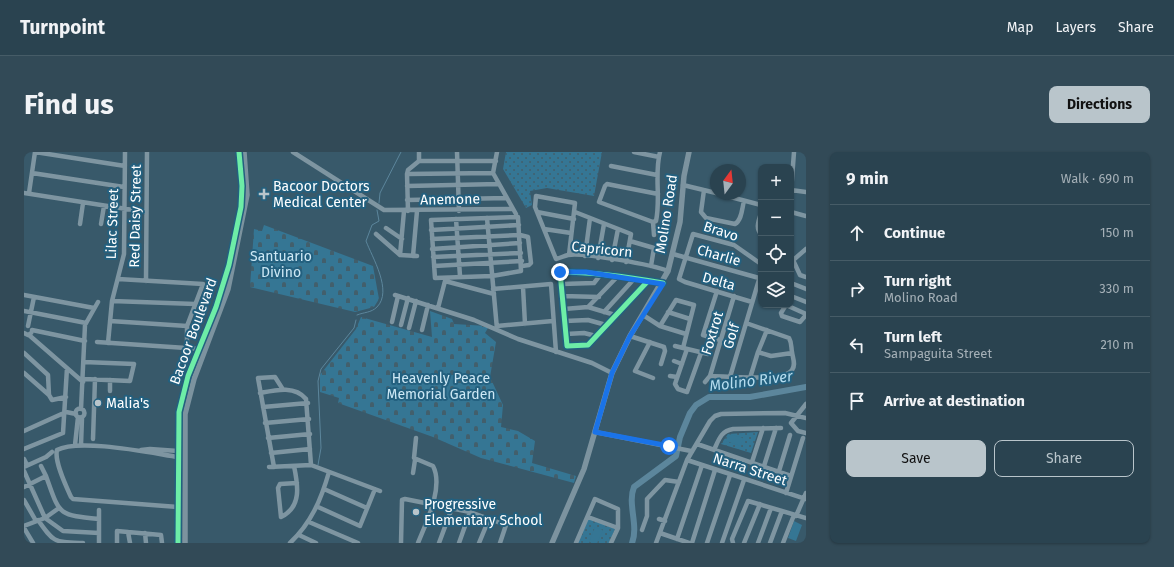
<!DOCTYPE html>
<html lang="en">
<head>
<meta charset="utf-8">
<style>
  body { margin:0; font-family:"Fira Sans",sans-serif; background:#324a57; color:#f1f3f6 }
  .controls { position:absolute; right:12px; top:12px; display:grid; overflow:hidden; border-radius:8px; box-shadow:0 1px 3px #0004 }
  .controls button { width:36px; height:36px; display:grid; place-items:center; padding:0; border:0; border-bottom:1px solid #465c67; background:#2a4350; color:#f1f3f6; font:20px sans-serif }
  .compass { position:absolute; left:686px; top:12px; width:36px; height:36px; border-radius:50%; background:#2a4350; box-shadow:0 1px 3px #0004; rotate:15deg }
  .stop { position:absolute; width:12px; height:12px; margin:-9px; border:3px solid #1a73e8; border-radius:50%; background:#fff }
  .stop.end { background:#1a73e8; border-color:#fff; box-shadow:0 1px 4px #0008 }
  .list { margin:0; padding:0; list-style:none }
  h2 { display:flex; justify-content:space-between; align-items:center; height:52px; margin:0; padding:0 16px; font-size:17px }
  h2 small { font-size:13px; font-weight:400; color:#a5b0b7 }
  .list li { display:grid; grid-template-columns:26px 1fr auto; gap:12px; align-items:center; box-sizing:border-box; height:56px; padding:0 16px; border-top:1px solid #465c67 }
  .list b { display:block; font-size:15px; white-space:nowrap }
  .list p { margin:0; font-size:13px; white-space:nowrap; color:#a5b0b7 }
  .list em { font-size:13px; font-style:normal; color:#a5b0b7 }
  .actions { display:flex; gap:8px; padding:12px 16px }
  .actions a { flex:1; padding:9px 0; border:1px solid #b9c5cb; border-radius:8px; text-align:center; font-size:14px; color:#b9c5cb }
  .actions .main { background:#b9c5cb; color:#111 }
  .icon { flex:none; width:22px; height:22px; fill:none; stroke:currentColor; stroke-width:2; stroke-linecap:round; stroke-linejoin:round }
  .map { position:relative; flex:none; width:782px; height:391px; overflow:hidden; border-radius:8px }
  header { display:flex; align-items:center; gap:24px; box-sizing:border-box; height:56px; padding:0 20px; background:#2a4350; border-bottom:1px solid #465c67 }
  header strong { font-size:19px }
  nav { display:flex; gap:22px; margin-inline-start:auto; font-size:14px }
  .intro { display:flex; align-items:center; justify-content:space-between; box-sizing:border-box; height:96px; padding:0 24px }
  h1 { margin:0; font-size:28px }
  .button { padding:10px 18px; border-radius:8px; background:#b9c5cb; color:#111; font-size:14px; font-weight:700 }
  main { display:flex; gap:24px; padding:0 24px }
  aside { flex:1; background:#2a4350; border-radius:8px; box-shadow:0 1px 3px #0004 }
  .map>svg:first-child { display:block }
</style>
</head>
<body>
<header>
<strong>Turnpoint</strong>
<nav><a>Map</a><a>Layers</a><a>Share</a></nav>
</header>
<div class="intro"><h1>Find us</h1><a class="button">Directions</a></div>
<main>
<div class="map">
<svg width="782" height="391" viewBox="0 0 782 391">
  <defs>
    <pattern id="green-dots" width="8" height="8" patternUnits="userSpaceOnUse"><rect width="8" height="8" fill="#357694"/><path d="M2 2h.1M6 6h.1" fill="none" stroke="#425f6c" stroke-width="1.8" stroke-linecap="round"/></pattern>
    <pattern id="cemetery-stones" width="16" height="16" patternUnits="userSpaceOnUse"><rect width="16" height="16" fill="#357694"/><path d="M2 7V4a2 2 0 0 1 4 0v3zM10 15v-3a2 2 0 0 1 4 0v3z" fill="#425f6c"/></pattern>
  </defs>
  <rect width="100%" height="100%" fill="#38596a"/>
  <!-- green -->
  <path fill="url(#green-dots)" d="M482 0H578L570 44 523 36 506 39 508 53 502 56 479 17Z
    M734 280 727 301 697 292 704 282Z
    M564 366 591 377 585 391H554Z"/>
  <!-- cemetery -->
  <path fill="url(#cemetery-stones)" d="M240 73 349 114 355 147 350 155 331 160 226 135 230 77 238 79Z
    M406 159 428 167 430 172 463 174 464 176 461 181 472 190 466 225 479 253 477 275 494 279 511 289 508 311 552 324 550 331 457 306 409 285 314 251 315 246 296 240V223L332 177 337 165 408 185Z"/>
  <!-- pitch -->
  <path fill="#357694" d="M704 282 719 286 717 294 702 289Z
    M770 369 778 373 772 389 764 386Z
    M571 375 579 378 573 391 565 390Z"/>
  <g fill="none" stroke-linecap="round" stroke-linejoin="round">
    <!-- stream -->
    <path stroke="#5c869c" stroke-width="1" d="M355 51 356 41 377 0
      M333 163C340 160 347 161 353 155 369 139 348 105 342 89L348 73 355 69 353 58
      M294 313 297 296 294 229 297 217 330 176 332 168"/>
    <!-- river -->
    <path stroke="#5c869c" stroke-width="6" d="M608 391C615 373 603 352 610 335L652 304 656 285 666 261 672 253 685 245H726L782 235"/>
    <!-- minor -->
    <path stroke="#7e95a1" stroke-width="4.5" d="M11 0 101 14
      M269 0 360 58 489 57
      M433 0 435 59
      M473 0 469 21 492 62
      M610 0 635 5
      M395 9H472
      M587 14 633 23
      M8 21 100 35
      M383 22 469 21
      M659 33 692 41
      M383 34 475 32
      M680 38 677 60 682 66 711 72C718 68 718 56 720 49
      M767 38 782 40
      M767 40 770 0
      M0 41 122 60
      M5 41 11 0
      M634 42 583 32 581 34 575 50 629 70 632 69C637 46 630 23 636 0
      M695 42 737 53
      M383 48 483 46
      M384 59 383 22 384 18 395 9V0
      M513 60 550 67
      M551 60 607 82 602 110
      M767 60 782 64
      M737 61C735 68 731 76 737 82
      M494 65 497 119 468 124 411 126 407 68Z
      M463 66 473 177
      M432 67 436 124
      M629 70 630 83
      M56 72 59 51
      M77 72 80 54
      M362 76 378 87
      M520 77 547 81
      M407 78 495 73
      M352 82 376 103 393 104
      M408 87 496 83 504 85 507 111 505 113 498 114
      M606 89 630 96 627 114
      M408 97 496 91
      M649 102 735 126
      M376 103 380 59
      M545 103 551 51 512 44 511 55 532 107C536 106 540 104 544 103 558 100 630 113 644 119
      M389 104 393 59
      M561 104 566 66
      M409 105 497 101
      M574 106 580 72
      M588 108 594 77
      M769 108 776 123 782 125
      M767 110 782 97
      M410 114 498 109
      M94 127 179 132 163 174V195
      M122 129 123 0
      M624 129 564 193 543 194 536 120C570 120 605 125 639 131
      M767 131 782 137
      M538 132 570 131 577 122
      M499 135 501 172
      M469 137 527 132 532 200
      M693 139 679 183 696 188
      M0 143 70 156
      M371 143 450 168 494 187 568 211 588 221
      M539 144 575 145
      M767 144 782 150
      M88 149 171 152
      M728 150 661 130 655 127 669 82 710 93 737 112
      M762 153 757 161 758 164 776 170 782 163
      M762 153 782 162
      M564 155 594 124
      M414 156 421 129 470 142
      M540 157 564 155 591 163
      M0 159 62 171
      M580 160 610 127
      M644 160 666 167
      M619 163 636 174 662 182
      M86 169 163 174
      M541 169 564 168 582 173
      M368 170 374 144
      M377 173 384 146
      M4 174 10 145
      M473 174 529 169
      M636 174 652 148 670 153 659 196
      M385 176 392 149
      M8 178 61 189
      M398 178 404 153
      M0 181 4 183 7 181
      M542 182 560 181 572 184
      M5 183 59 230
      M606 184 640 195 641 199 637 212
      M73 190 177 197
      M626 190 611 219 629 226
      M84 191 88 149 100 102 101 0
      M651 194 684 202
      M663 197 651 232 654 237 663 240 677 201
      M734 200 747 204 768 201
      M0 201 24 223 25 243 28 248 42 245
      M650 209 658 212
      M0 221 25 243
      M646 224 653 225
      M686 224 710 144
      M706 225 737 121
      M726 226 734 200 743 178
      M60 227 106 229 110 212 60 210
      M681 230 686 224C701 224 760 230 768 218 772 213 769 207 768 200 767 195 768 191 765 186L722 171
      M86 239V228
      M236 241C251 238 271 233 282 247L287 313
      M782 252 767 271 774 279 782 281
      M239 255 284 251
      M51.5 261a4.5 4.5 0 1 1 9 0a4.5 4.5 0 1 1-9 0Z
      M57 257 61 173 74 150
      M241 271 285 267
      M0 279 42 260 52 262
      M571 280 667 299
      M244 286 286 282
      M392 286 390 306 409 314C420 335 402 371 394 391
      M69 287 71 227
      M673 292 767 324
      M51 293 54 265
      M57 293 58 266
      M0 297 39 281 43 216
      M117 298 126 297 154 299
      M690 298C695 287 697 279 709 277L757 276
      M247 301 286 297
      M154 305C127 301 55 286 33 298 30 309 42 334 47 345L49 347 154 355
      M0 307 3 313
      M663 308 782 347
      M728 310 739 276
      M270 314C274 333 278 355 257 365L254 336 256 332 273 331
      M740 314 752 276
      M0 315 22 305 28 300
      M245 315 287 313 356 339
      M250 315 234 226 251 225 258 236
      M0 319 21 366 39 379 75 381
      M755 319 766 283
      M389 321 391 308
      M22 324C36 363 33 363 75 367
      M0 335 22 324 17 314
      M300 337 343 356
      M762 341 779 286
      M0 348 12 369
      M294 355 336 374 351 337
      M772 364 782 341
      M564 365 594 376
      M635 367 641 369
      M14 368C30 391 30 390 59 391
      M285 370 334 391
      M0 374 21 366 35 356
      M0 376 9 391
      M618 378 623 364V347L641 328 655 330
      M104 380 106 391
      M121 381 122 391
      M636 381 665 391
      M275 383 292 391
      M653 387 678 313
      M75 391V358
      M93 391V379L137 383 138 391
      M266 391C287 371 297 348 305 320
      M377 391 378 348 381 347 446 360 482 373 476 391
      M415 391 428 356
      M435 391 446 360
      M455 391 465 367
      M552 391 571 347 594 357V376L587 391
      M632 391 663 308 686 269 691 264 697 262 761 261 782 266
      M668 391 691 318
      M683 391 706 323
      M698 391 720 328
      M709 391 708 387 724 349 782 366
      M720 391 736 352
      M734 391 747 356
      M746 391 758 359
      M759 391 770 363"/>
    <!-- major -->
    <path stroke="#7c939f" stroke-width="5.5" d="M154 391 155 260 164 224 192 155 205 113 217 55 218 34 215 0
      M161 391V262L170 227 204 137 223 43 220 0
      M528 391 560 317 588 221 606 184 644 119 656 70 660 24 665 0"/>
    <!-- cycleway casing -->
    <g stroke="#23607f" stroke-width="8">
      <path id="cycleway" d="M624 129 564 193 543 194 536 120C570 120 605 125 639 131
        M154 391 155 260 164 224 192 155 205 113 217 55 218 34 215 0"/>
    </g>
    <!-- cycleway -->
    <use href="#cycleway" stroke="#6deda7" stroke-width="5"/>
  </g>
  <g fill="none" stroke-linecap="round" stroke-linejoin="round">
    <!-- route -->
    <path stroke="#1a73e8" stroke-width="5" d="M536 120H562L639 132 606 184 588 221 571 280 645 294"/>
  </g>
  <!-- markers -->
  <g fill="#b9c5cb" stroke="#23607f" stroke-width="1.5">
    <path d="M238 36h4v4h4v4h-4v4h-4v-4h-4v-4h4z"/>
    <circle cx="74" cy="251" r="4"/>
    <circle cx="392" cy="360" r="4"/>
  </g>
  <g text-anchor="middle" stroke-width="4" stroke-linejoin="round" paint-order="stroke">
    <!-- poi labels -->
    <g font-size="14" fill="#fff" stroke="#23607f" text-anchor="start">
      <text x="249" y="39">Bacoor Doctors<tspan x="249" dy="16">Medical Center</tspan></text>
      <text x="82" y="256">Malia's</text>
      <text x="400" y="357">Progressive<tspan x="400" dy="16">Elementary School</tspan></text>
    </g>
    <!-- street labels -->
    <g font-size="14" fill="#fff" stroke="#23607f">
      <text transform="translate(426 47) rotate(-1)" y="5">Anemone</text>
      <text transform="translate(642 62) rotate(-81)" y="5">Molino Road</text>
      <text transform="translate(111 64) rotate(-89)" y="5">Red Daisy Street</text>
      <text transform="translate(88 72) rotate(-88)" y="5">Lilac Street</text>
      <text transform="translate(697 79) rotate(18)" y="5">Bravo</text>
      <text transform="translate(578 97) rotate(6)" y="5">Capricorn</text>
      <text transform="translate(695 103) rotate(16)" y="5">Charlie</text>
      <text transform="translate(695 129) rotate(16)" y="5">Delta</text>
      <text transform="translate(169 179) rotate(-70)" y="5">Bacoor Boulevard</text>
      <text transform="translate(688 181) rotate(-73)" y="5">Foxtrot</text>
      <text transform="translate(707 184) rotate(-73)" y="5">Golf</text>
      <text transform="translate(726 317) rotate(18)" y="5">Narra Street</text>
    </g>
    <!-- park labels -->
    <g font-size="14" fill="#cde8f5" stroke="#23607f">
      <text x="257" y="109">Santuario<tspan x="257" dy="16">Divino</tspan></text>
      <text x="417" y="231">Heavenly Peace<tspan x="417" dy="16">Memorial Garden</tspan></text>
    </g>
    <!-- water labels -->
    <g font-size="15" font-style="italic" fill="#b5dcee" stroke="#23607f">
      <text transform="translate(727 229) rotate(-7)" y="5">Molino River</text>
    </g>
  </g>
</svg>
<div class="controls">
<button>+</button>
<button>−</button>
<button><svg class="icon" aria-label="locate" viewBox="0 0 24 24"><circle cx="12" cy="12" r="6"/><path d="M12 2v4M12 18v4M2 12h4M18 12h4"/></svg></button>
<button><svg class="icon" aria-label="layers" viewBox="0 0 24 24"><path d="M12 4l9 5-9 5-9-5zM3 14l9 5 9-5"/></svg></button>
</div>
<svg class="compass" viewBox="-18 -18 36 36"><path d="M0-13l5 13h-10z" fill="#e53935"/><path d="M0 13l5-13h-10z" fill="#a5b0b7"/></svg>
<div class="stop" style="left:645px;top:294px"></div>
<div class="stop end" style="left:536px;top:120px"></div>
</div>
<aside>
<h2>9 min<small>Walk · 690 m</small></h2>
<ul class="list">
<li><svg class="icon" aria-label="ahead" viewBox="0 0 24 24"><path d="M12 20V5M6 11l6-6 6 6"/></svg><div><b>Continue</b></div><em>150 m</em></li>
<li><svg class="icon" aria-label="right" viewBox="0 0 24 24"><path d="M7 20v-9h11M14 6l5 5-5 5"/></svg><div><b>Turn right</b><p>Molino Road</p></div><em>330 m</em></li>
<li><svg class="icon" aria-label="left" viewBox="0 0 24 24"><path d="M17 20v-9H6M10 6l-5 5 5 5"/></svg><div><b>Turn left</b><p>Sampaguita Street</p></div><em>210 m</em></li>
<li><svg class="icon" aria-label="arrive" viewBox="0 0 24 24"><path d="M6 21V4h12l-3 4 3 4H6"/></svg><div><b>Arrive at destination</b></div></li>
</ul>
<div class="actions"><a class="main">Save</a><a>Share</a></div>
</aside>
</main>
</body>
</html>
